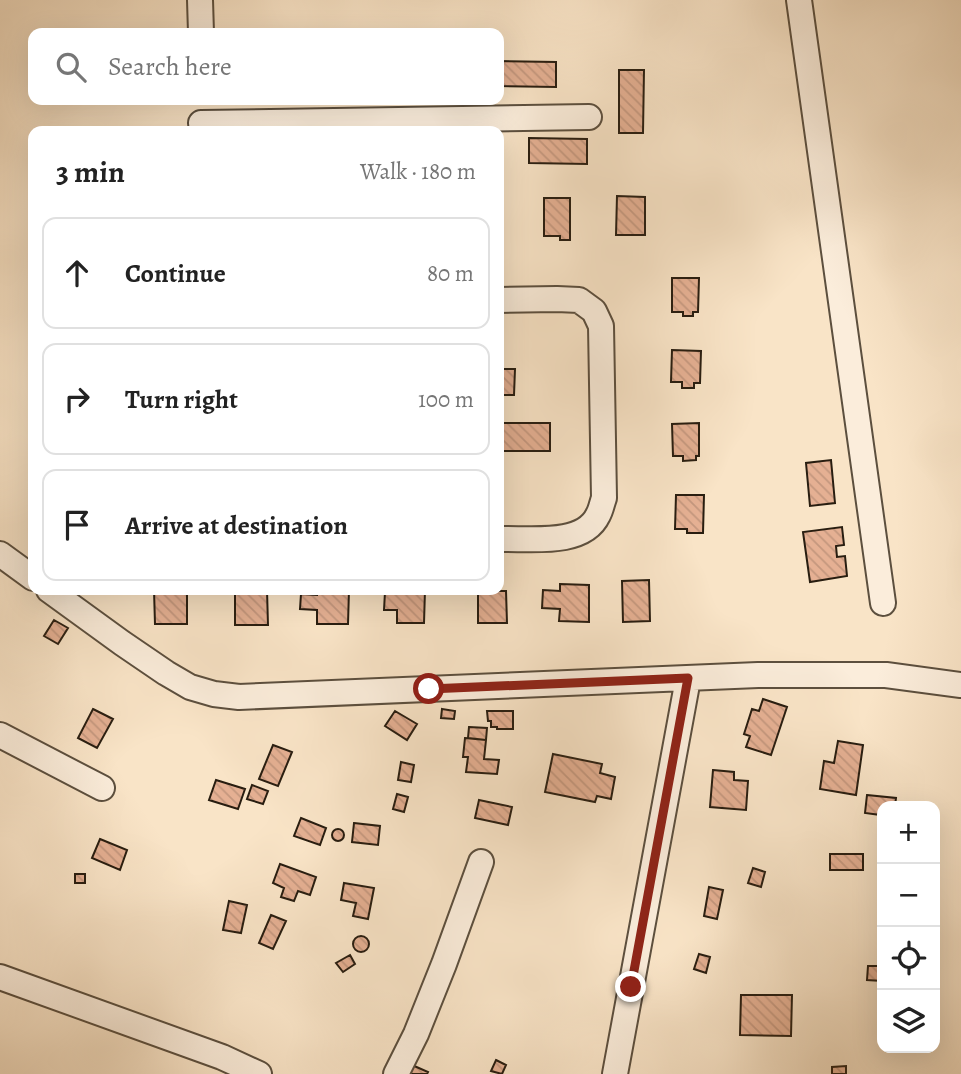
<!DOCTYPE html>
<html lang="en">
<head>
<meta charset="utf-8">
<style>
  body { margin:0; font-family:Alegreya,serif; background:#f6f6f6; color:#222 }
  .controls { position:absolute; right:21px; bottom:21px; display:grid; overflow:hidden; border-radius:14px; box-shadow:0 7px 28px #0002 }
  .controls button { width:63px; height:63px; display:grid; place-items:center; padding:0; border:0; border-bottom:2px solid #e0e0e0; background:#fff; color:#222; font:35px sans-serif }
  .stop { position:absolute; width:21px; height:21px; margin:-16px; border:5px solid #8f2418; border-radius:50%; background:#fff }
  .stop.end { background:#8f2418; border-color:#fff; box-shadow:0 2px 7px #0008 }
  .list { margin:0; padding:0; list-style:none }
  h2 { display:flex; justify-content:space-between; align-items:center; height:91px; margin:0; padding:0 28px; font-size:30px }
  h2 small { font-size:23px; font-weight:400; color:#767676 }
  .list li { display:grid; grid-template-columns:46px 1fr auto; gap:21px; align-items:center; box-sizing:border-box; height:112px; margin:0 14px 14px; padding:0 14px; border:2px solid #e0e0e0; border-radius:14px }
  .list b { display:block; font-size:26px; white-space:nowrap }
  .list em { font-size:23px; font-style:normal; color:#767676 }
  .icon { flex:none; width:38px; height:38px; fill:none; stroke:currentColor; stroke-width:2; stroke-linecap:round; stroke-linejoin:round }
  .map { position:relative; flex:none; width:961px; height:1074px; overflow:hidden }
  .search { position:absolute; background:#fff; box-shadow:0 7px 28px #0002; left:28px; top:28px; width:476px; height:77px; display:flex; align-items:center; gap:18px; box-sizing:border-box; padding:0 24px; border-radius:14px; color:#767676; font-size:26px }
  .panel { position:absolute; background:#fff; box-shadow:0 7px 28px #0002; left:28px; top:126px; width:476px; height:469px; border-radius:14px }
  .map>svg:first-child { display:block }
</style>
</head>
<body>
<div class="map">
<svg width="961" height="1074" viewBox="0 0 961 1074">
  <defs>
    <pattern id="building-back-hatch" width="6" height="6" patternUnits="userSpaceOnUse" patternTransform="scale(1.75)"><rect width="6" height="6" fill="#e5b093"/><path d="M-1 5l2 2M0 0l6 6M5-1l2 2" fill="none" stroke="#c4977e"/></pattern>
  </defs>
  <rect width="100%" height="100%" fill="#f9e4c7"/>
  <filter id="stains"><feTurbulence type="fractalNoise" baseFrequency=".00286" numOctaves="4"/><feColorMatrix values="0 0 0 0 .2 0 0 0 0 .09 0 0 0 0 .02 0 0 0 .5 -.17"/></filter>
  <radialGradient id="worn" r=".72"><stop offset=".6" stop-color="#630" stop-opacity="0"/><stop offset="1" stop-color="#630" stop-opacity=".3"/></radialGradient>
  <!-- building -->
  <path fill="url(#building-back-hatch)" stroke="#281d10" stroke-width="2" d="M499 61 556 62V87L499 86Z
    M619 70H644L643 133H619Z
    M529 138 587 139V164L529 163Z
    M617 196 645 197V235H616Z
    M544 198H570V240H560V236H544Z
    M672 278H699L698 312H693V316H683V312H672Z
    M672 350 701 351 700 383H694V388H682V382H671Z
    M499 369H515L514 395H499Z
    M499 423H550V451H499Z
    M699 423V456H696V460L683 461V456H673L672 424Z
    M831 460 835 503 810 506 806 463Z
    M676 495H704L703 533H687V529H675Z
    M842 527 844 545 836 546 837 557 845 556 847 576 810 582 803 532Z
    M649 580 650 621 623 622 622 581Z
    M560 584 589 585V622L559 621 560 609 542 608 543 590 560 591Z
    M154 590H187V624H155Z
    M235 590H267L268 625H235Z
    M334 590H349L348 624H317V610L300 609 301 594 317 595V591H334Z
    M398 590H425L424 623H397V610H384L385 592H398Z
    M478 591H506L507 623H478Z
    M54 620 68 628 58 644 44 636Z
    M763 699 787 707 771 755 746 747 750 736 744 734 752 709 759 711Z
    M93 709 113 719 97 748 78 738Z
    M442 709 455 711 454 719 441 718Z
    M395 711 417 724 407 740 385 726Z
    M487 711H513V729H497V727H491V721H488Z
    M469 727 487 728 486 740 468 738Z
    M465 738 486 740 484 759 499 760 497 774 466 772 468 757H463Z
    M838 741 863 745 856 795 820 789 824 761 834 763Z
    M273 745 292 752 278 786 259 779Z
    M553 754 602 764 600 773 615 777 611 799 597 796 595 802 545 792Z
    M401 762 414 765 411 782 398 780Z
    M713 770 734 772V780L748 781 746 810 710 807Z
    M216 780 245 789 238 809 209 800Z
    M252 785 268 791 263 804 247 799Z
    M397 794 408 797 404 812 393 809Z
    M867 795 896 798 895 806H882V819H880V815L865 813Z
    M479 800 512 807 508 825 475 818Z
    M301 818 326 828 320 845 294 836Z
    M354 823 380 826 378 845 352 842Z
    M332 835a6 6 0 1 1 12 0a6 6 0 1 1-12 0Z
    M100 839 127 850 120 870 92 858Z
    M830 854H863V870H830Z
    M280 864 316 877 310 895 298 891 294 901 281 897 284 888 273 883Z
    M753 868 765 872 761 887 748 883Z
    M75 874H85V883H75Z
    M344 883 374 888 368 919 353 916 356 903 341 900Z
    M709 887 723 890 717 919 704 916Z
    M229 901 247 905 241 933 223 930Z
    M271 915 286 921 273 949 259 943Z
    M353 944a8 8 0 1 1 16 0a8 8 0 1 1-16 0Z
    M699 954 710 957 706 973 694 969Z
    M350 955 355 964 343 972 336 963Z
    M868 966H882V981L867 980Z
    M741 995H792L791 1036 740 1035Z
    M496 1060 506 1065 502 1074 491 1071Z
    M412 1065 428 1072 427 1074H408Z
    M846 1066V1074H832V1067Z"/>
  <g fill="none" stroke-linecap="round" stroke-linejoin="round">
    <!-- minor casing -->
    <g stroke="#5c4f3e" stroke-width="28">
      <path id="minor" d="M200 0 201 33
        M799 0 883 603
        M201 123 589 117
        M499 300 557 299 579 300 594 311 601 326 604 498C602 503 601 510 598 515 583 547 528 538 499 539
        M0 554 33 578
        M49 590 122 643 166 673 190 687 214 694 239 697 758 675H886L961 685
        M0 735 102 788
        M0 977 222 1057 259 1074
        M396 1074 416 1034 444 964 481 862
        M615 1074 688 679"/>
    </g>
    <!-- minor -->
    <use href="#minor" stroke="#fbeddb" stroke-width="24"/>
  </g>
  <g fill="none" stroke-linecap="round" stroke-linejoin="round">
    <!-- route -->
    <path stroke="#8f2418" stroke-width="9" d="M429 689 688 678 631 987"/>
  </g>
  <rect width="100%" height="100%" filter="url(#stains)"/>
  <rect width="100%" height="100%" fill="url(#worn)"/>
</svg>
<div class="controls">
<button>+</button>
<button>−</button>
<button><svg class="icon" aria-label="locate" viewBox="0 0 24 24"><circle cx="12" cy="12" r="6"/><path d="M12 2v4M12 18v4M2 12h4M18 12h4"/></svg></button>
<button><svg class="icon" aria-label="layers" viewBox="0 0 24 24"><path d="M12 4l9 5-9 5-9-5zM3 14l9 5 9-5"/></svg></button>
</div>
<div class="stop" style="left:429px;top:689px"></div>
<div class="stop end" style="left:631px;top:987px"></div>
<div class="search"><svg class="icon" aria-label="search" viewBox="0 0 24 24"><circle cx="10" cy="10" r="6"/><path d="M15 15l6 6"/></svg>Search here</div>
<section class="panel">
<h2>3 min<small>Walk · 180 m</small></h2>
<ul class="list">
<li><svg class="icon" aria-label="ahead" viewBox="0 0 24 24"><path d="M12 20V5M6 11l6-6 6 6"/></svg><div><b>Continue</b></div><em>80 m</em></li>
<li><svg class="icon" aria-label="right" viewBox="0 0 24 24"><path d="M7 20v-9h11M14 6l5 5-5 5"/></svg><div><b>Turn right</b></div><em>100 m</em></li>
<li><svg class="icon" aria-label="arrive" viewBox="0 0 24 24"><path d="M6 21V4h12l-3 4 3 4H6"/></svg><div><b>Arrive at destination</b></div></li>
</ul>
</section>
</div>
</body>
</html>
